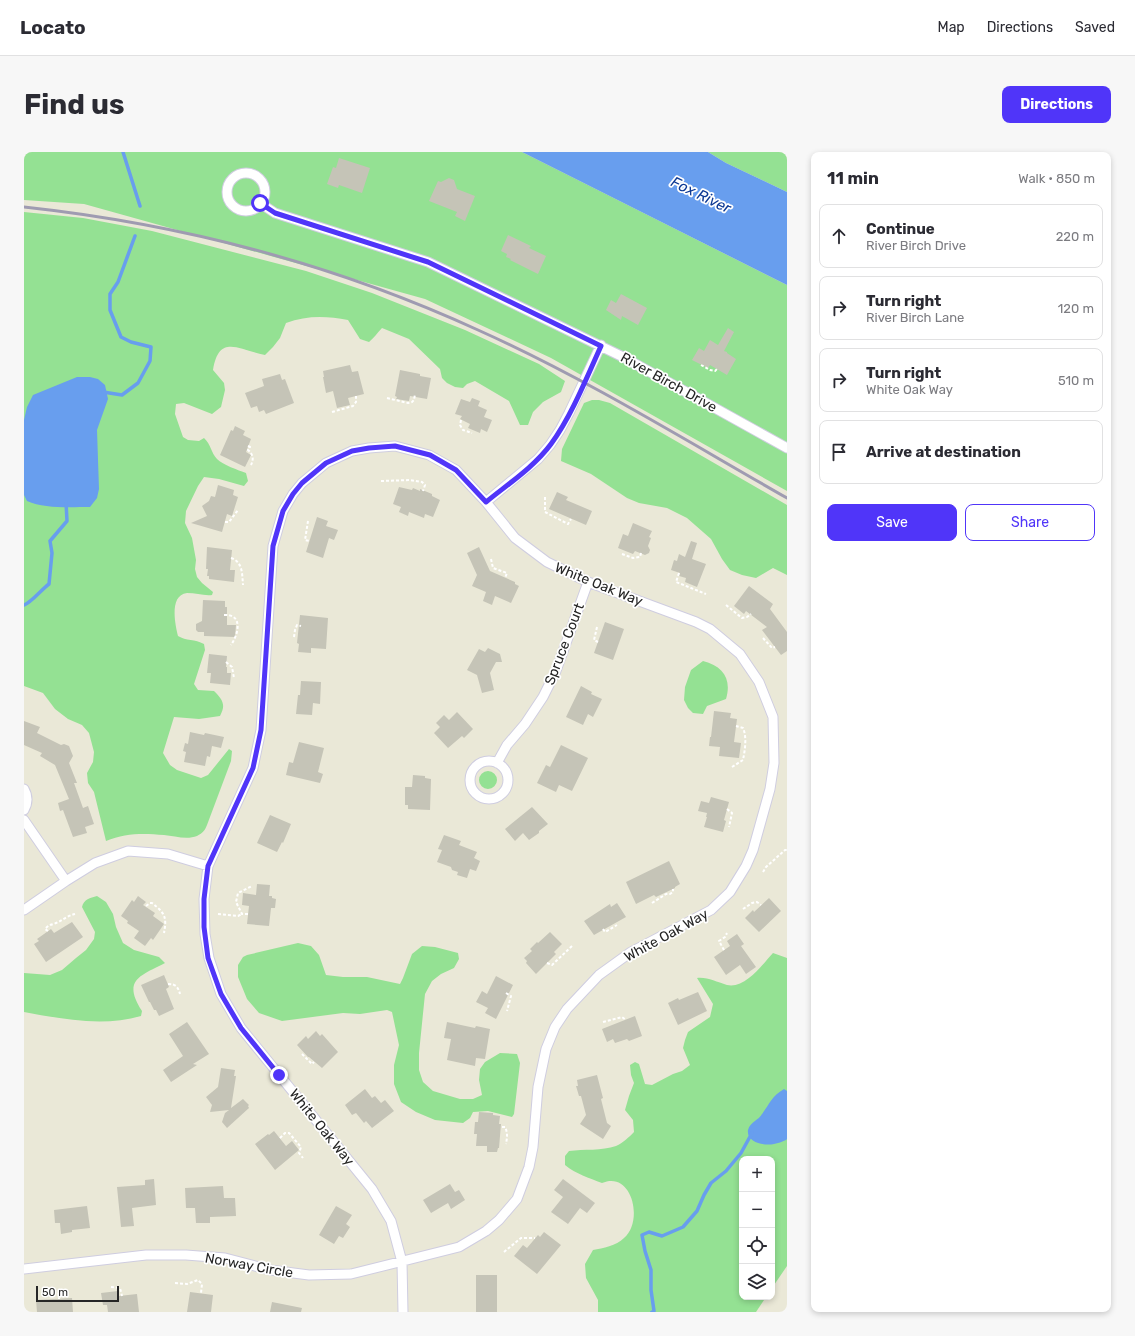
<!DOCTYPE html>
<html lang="en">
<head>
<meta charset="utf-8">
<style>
  body { margin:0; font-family:Rubik,sans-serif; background:#f7f7f7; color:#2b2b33 }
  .controls { position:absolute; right:12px; bottom:12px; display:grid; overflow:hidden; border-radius:8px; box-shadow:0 2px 6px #0003 }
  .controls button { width:36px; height:36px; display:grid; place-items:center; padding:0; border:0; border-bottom:1px solid #e1e1e2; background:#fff; color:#2b2b33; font:20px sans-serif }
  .scale { position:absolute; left:12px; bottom:10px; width:83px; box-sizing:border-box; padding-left:4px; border:2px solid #262626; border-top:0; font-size:11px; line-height:14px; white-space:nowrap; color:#262626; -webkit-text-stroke:3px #fff; paint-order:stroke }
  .stop { position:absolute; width:12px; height:12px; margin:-9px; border:3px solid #5035f9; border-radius:50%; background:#fff }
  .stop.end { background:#5035f9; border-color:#fff; box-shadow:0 1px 4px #0008 }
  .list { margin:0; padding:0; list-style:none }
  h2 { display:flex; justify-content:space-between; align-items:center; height:52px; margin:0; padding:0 16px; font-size:17px }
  h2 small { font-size:13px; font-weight:400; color:#7c7c81 }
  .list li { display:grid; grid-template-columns:26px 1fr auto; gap:12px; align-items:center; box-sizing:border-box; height:64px; margin:0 8px 8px; padding:0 8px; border:1px solid #e1e1e2; border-radius:8px }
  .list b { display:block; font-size:15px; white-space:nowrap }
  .list p { margin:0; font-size:13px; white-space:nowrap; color:#7c7c81 }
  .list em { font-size:13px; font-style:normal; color:#7c7c81 }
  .actions { display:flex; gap:8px; padding:12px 16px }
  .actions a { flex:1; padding:9px 0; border:1px solid #5035f9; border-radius:8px; text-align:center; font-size:14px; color:#5035f9 }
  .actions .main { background:#5035f9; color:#fff }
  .icon { flex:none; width:22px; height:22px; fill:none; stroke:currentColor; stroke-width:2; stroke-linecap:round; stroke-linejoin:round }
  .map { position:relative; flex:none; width:763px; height:1160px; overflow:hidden; border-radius:8px }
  header { display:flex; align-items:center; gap:24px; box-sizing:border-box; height:56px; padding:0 20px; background:#fff; border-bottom:1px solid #e1e1e2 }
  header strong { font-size:19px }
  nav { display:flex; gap:22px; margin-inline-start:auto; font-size:14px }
  .intro { display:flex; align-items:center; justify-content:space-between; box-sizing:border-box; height:96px; padding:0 24px }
  h1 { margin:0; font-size:28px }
  .button { padding:10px 18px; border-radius:8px; background:#5035f9; color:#fff; font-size:14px; font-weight:700 }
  main { display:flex; gap:24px; padding:0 24px }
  aside { flex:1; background:#fff; border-radius:8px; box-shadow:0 2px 6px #0003 }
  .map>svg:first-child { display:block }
</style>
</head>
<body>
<header>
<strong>Locato</strong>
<nav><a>Map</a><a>Directions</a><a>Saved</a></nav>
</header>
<div class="intro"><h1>Find us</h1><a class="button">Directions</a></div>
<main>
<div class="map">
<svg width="763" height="1160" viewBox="0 0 763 1160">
  <rect width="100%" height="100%" fill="#eae8d7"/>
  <!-- green -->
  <path fill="#94e193" d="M0 0H498L763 133V339L527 206 401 147 60 52 0 48Z
    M684 0H763V40L702 11Z
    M0 60 59 66 128 79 282 119 348 141 441 178 515 212 541 229 537 240 519 250 509 260 504 273H496L485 249 451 229 443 232 439 236 431 235 423 231 418 226 416 217 385 187 358 176C353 181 350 186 345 190L336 187 324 168C303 164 283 163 262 171L256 186 249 195 241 203C215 198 195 181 189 218L200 231 201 238 197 255 188 262 160 251 152 252 151 262 159 285 164 288 175 289 180 286C187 292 187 301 193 307 199 313 214 318 222 321L224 329 220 334 195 327 180 325 174 334 162 359 161 371 168 386 172 408 171 417 173 425 178 431 189 440 188 443C180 444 172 441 163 441 145 443 151 472 154 484 162 489 171 487 180 492L181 498 170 532 174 538 190 539C199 548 202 553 196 564L175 567 150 565 139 601 146 613 153 618 177 626 184 623 205 597 208 599 207 609 183 673C181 678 179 681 173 684 163 688 150 684 140 683 119 681 101 681 82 689L70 640 64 631 63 621 69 610 70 600 65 581 58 573 44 567 31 557 19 541 0 534Z
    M568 248H575L586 251 763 353V423L749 416 732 426 718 423 706 418 698 407 687 387 663 366 643 356 615 351 603 346 567 322 537 309 538 297 560 251Z
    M679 509C699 514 708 527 702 547L683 554 679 562 669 561 664 556 660 548 661 535 667 518Z
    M455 628a9 9 0 1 1 18 0a9 9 0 1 1-18 0Z
    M73 744 82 750 89 762 92 775 99 791 110 798 135 805 141 811C116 824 98 828 118 859L117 864C79 875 38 867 0 860V821L26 823 38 818 52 806 62 798 70 787 71 780 58 755C60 747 66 746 73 744Z
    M274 791 287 794 295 803 302 823 319 825H343L376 832 379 826 388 802 398 794 411 795 434 801 435 807 430 816 417 822 408 829 401 842 395 901V918L399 930 409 939 436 947H449L458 943 455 928 456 917 461 910 476 901 493 902 496 911 490 962 488 965 464 959 449 960 446 966 439 971 411 968 392 960 377 950 370 932V913L375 893 368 860 363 858 336 862 319 861 258 869 235 861 223 847 214 825V813L219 805 223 803Z
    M749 801 763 806V1114L748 1136V1007H718V1145H742L732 1160H574V1148L562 1126 561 1112 569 1098C579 1096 592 1094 600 1086 620 1069 608 1018 578 1031 565 1026 552 1022 541 1013V1004L545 999C560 997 578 999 592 994 599 991 605 985 610 980L609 968 601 958 605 944 610 931 607 923 606 913 611 910 615 912 621 932 628 933 649 922 658 919 666 913 659 896 661 888 664 880 686 865 689 852 673 826C684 825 692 830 703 833 721 837 738 813 749 801Z"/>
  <!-- water -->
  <path fill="#689eee" d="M498 0H684L702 11 763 40V133Z
    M53 225H66L74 227 81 233 84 247 73 278 75 337 73 346 66 355C47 355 20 357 3 349L0 343V268L3 255 9 243Z
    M760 937 763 939V987L762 988C758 990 754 991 750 992 741 994 722 991 724 978 726 970 735 968 738 962 746 951 748 944 760 937Z"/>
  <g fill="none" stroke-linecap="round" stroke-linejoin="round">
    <!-- stream -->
    <path stroke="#689eee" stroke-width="3.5" d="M99 0 116 54
      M79 240 98 243 114 231 126 209 127 195 107 190 97 185 86 158V142L94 130 111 84
      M0 453C7 451 18 437 25 432L28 401 26 389 43 369 42 350
      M628 1160 630 1159 627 1138V1118L621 1099 618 1083 625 1080 638 1084 659 1075 673 1059 680 1043 687 1031 702 1019 717 1001 728 981"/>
  </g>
  <!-- building -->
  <path fill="#c5c4b7" d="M315 6 346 16 338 41 315 33 314 36 303 32 309 15 312 16Z
    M425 26 430 28 433 37 451 44 441 69 431 64 433 60 405 49 414 29 417 30Z
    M484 83 507 94 505 96 522 104 514 122 486 108 487 107 482 105 483 102 477 99Z
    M597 142 623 156 614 173 598 164 597 168 582 158 587 148 592 151Z
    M704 176 710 180 700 199 703 200V201L712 207 703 223 686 213 684 216 668 208 675 196 680 199 686 188 694 193Z
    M326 213 328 220 334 219 340 242 324 246 326 253 313 256 309 239 302 241 299 225H300L299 219Z
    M376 218 396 222V224L407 226 403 247 386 244 385 249 372 247 373 245 371 244Z
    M256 222 258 228 261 227 270 251 242 262 240 258 235 260 233 254 227 256 221 241 240 234 238 227Z
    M448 246 456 249 454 254 463 258 460 265 468 268 463 280 457 277 456 281 444 276 446 272 436 267 438 264 431 262 437 247 446 250Z
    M211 274 221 279 219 283 227 287 222 300 227 303 221 315 196 303 207 278 209 279Z
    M194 333 210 338 209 343 214 345 208 364 203 362 198 380 167 371 183 364 178 354 185 349 187 344 191 345Z
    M375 335 388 338 389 336 396 339V337L408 342V344L416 348 409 365 401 362 400 366 385 360 384 364 375 360 377 355 369 352Z
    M533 340 544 345 542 348 568 359 562 373 525 357Z
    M293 365 304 369 302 374 314 378 310 388 305 386 299 406 282 400Z
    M609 371 628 379 625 385 627 386 624 394 626 398 625 401 621 403 611 399 609 402 594 396 599 382 604 384Z
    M667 389 673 391 668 407 682 412 673 435 661 430 662 426 655 424 656 421 647 418 650 408 653 409 655 402 661 405Z
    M183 395 208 398 206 418H211L210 430 185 427V424H183L184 417H182Z
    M455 395 466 419 491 430V432L495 434 487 451 471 444 468 453 459 449 462 440 448 434 453 423 443 401Z
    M725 434 749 452 746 457 763 480V499L757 503 738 478 743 475 722 459 720 462 710 454Z
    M179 448 201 449V455H203V473H212L211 485 180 484V480H174L172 478V472L178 469Z
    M276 463 304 466 302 497 287 496V501L274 500 275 492 273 491Z
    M581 470 600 477 589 508 570 501Z
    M464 496 476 502 478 510H472L466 521 470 538 458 541 453 523 443 518 455 497 461 500Z
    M185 502 203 504 202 515H203V521H207L206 533 186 531 187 521H183Z
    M277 529 297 530 296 552 289 551 288 563 272 562 274 543H276Z
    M557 534 568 540 567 542 578 547 569 565 564 562 559 573 542 565Z
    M690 559 707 561 706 566 713 567 710 590 717 591 715 606 695 604 696 595 685 594 686 585H687Z
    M433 560 449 577 440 586 438 584 424 596 410 581 416 575 412 571 420 563 425 568Z
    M0 569 16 575 13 581 37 593 40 592 45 594 49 604 45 611 53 631H50L59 656 64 654 70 672 61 675 63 681 49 685 39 658 36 659 34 651 45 647 31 613 16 604 18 601 0 593Z
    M166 580 180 583 181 581 200 585 197 596 188 594 186 605 183 604 181 614 160 610 162 600 159 599 161 591 164 592Z
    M275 590 300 596 294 620 299 622 296 631 262 623 265 610 269 611Z
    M537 593 564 606 548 639 535 633 532 640 513 631 522 613 526 615Z
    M389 623 401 624V626L407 627 406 658 384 657V653H381V635H388Z
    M687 645 705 650 700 668 702 669 699 680 680 675 683 665H682L683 661 674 659 677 649 685 651Z
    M508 655 524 672 515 679V681L505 688 499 681 491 689 481 677Z
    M246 663 267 672 259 691 258 690 253 700 233 691Z
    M420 683 437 689 435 693 453 700 450 706 456 709 452 719 446 717 443 726 433 723 434 720 428 718 427 715 413 710 418 698 414 697Z
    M645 709 656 732 651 735V736L632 745 630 743 612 752 602 730Z
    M233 732 246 733 245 744H248V746L252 747 251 756H247L245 774 223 772 225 754 218 753 219 741 232 743Z
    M114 744 122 750 119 753 131 761 129 764 140 772 129 788 127 786 121 794 110 786 115 779 103 771 104 769 97 764 108 748 110 750Z
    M745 746 757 759 735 780 721 766 729 758 730 760Z
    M593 751 602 765 570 783 560 769 586 752 587 755Z
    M48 770 59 785 22 810 10 792 15 789 13 787 27 777 30 781Z
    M526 780 538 792 530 800 532 802 512 822 502 811 503 809 500 806 508 799 506 797 513 790 514 791Z
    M713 782 720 792 717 794 732 815 722 822 716 813 702 823 690 805 706 794 703 789Z
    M140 823 145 835 142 837 150 857 135 864 132 858H130L126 850H125L117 833Z
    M472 824 489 833 472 867 461 861 464 856 452 850 458 839 463 842Z
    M674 840 683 859 654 873 644 851 654 846 655 848Z
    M611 864 618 884 605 889 603 887 591 891 589 887 583 890 578 877Z
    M163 870 185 902 169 912 173 913 147 930 139 918 159 904 145 882Z
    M423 870 451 876 452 874 466 877 461 907 452 906 451 914 423 908 427 887 420 886Z
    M292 879 296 884 298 882 314 900 298 916 285 905H284L273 893 282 884 284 887Z
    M197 916 211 918 210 924H212L207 956 219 947 225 953 224 954 225 956 203 976 198 970 201 961 205 958 186 960 188 953 182 945 194 935Z
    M573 923 579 946 577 947 583 971 587 974 579 987 556 972 562 963 557 944H555L552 934H554L553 928Z
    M341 937 348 946 351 944 357 951 361 948 370 959 348 976 342 969 340 971 332 961 328 963 321 953Z
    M455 960 469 961V963L476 964 475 972H477L475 996H474L473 1000H463V994H452L453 982H450L451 970H454Z
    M250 979 262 994 268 989 275 998 251 1018 231 992 244 982 245 983Z
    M130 1027 132 1053 108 1056 110 1074 97 1075 93 1035 121 1033V1028Z
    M539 1027 571 1051 563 1061 556 1056 544 1072 527 1060 539 1045 530 1038Z
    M426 1032 431 1040 435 1038 441 1048 427 1057 424 1051 407 1061 399 1048Z
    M199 1034 200 1046H211L212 1064 186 1065V1071H172L171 1056H162L161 1036Z
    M63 1054 66 1076 48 1078V1080L37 1082 36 1071H31L30 1058Z
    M312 1054 328 1063 322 1072 326 1075 319 1086 315 1084 310 1092 295 1083Z
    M520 1080 537 1093 513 1122 490 1104 499 1093 503 1096 514 1083 516 1085Z
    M452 1123H473V1160H452Z
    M94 1139 95 1144 113 1142 115 1160H84L83 1153H79L77 1141Z
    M166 1140 189 1143 187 1160H163Z
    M48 1146 49 1160H13L12 1148Z
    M248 1150 278 1156 277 1160H246Z"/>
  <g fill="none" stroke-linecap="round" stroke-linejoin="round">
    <!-- minor casing -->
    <g stroke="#cfcde0" stroke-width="11">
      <path id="minor" d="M203 40a19 19 0 1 1 38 0a19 19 0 1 1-38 0Z
        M236 51 251 61 404 110 599 205 763 296
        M462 350 514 307 526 293 536 278 545 261 577 193
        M446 628a19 19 0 1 1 38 0a19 19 0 1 1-38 0Z
        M473 611 483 593 501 572 519 545 532 519 564 430
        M0 637C4 644 4 651 0 658
        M0 668 42 729
        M0 758 42 729 71 711 104 699 144 702 184 714
        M0 1117 122 1103H162L201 1106 246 1118 285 1123 327 1122 435 1095 462 1079 475 1068 493 1047 505 1015 509 995 514 935 522 897 531 875 543 857 575 823 607 800 687 758 706 740 722 714 729 698 746 637 750 611 749 565 735 530 716 502 686 477 672 470 564 430 523 410 491 386 462 350 432 318 405 303 371 294 345 296 328 299 302 311 278 331 269 342 259 359 249 394 237 578 229 616 184 714 180 747 181 782 185 806 197 842 217 876 348 1037 367 1069 378 1110 379 1160"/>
    </g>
    <!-- path -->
    <path stroke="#fff" stroke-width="2" stroke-dasharray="3 2" stroke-linecap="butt" d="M677 213 686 218 691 219 693 217
      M363 246 384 251 388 250 390 248 391 242
      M308 260 329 254 332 250V244
      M437 268 436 273 439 278 448 281
      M224 294 226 295 224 298C229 302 230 307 227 313
      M357 329 386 328 398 330 401 333 399 339
      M521 345V360L544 372 547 367
      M284 369 281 388 286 389
      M201 370H205L214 358
      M598 402 609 406 616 405 617 401
      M207 406C219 410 218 422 219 433
      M467 407 469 416 483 421 481 426
      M655 421 652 430 682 442
      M702 453 718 466 723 465 727 462
      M200 463C220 462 214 483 207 493
      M573 475 570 488 574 490
      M270 485 271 478 273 473 277 474
      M739 486 748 496 751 495
      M202 510 208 515 210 526
      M708 615 719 608C721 598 723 585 719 576L712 574
      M703 657 708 661 705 675
      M739 720 742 715 761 698H763
      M628 751 642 742H646L649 740V737
      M122 754 126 751H128C141 761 143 765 140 781
      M719 757 728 751 733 750 737 753
      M194 762 214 764 218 762
      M224 762H218L212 750 214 741 228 734
      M579 777 581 780 593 773
      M24 779 21 777 25 773C37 771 39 765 51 762
      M700 798 695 789 701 785 703 781
      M523 811 528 813 549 793
      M144 832C152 832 154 835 156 842
      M482 841 487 844 483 859
      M579 870 598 865 602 868
      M278 902 288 912 290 910
      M478 975H481C484 981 483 986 482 992
      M256 986 261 981H265L277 995 275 1001 279 1006
      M480 1100 497 1086H511
      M151 1131 163 1132 174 1128 178 1132 177 1141
      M87 1135 96 1136 98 1144
      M19 1141 32 1140 35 1142V1147"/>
    <!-- minor -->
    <use href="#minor" stroke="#fff" stroke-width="9"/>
    <!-- rail -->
    <path stroke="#9f9bb1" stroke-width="3" d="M0 55C157 72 310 112 454 178 561 226 661 288 763 346"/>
  </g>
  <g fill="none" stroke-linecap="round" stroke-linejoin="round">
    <!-- route -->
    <path stroke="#5035f9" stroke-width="5" d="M236 51 251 61 404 110 577 194C563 225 547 265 527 292 510 315 484 332 462 350L432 318 406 303 371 294 345 296 328 299 302 311 278 331 269 342 259 359 249 394 237 578 229 616 184 714 180 747V775L184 806 197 842 217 876 255 923"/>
  </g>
  <g text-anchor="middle" stroke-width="3.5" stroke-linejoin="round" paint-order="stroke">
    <!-- street labels -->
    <g font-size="14" fill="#262626" stroke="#fff">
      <text transform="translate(645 230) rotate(29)" y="5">River Birch Drive</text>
      <text transform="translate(575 432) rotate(22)" y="5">White Oak Way</text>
      <text transform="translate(540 492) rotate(-69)" y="5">Spruce Court</text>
      <text transform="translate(642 783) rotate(-29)" y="5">White Oak Way</text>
      <text transform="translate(298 975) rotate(51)" y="5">White Oak Way</text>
      <text transform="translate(225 1113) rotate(10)" y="5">Norway Circle</text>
    </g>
    <!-- water labels -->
    <g font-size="15" font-style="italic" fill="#0d3994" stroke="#fff">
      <text transform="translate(677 43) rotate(26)" y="5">Fox River</text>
    </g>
  </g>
</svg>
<div class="controls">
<button>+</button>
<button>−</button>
<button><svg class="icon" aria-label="locate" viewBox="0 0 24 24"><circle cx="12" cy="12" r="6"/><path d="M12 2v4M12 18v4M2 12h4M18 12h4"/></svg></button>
<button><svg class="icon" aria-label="layers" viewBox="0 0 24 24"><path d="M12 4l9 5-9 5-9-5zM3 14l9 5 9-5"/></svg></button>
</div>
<div class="scale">50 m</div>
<div class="stop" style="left:236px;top:51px"></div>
<div class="stop end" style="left:255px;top:923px"></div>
</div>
<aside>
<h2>11 min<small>Walk · 850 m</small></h2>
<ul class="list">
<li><svg class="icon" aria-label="ahead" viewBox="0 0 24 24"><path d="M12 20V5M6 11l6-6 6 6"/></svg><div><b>Continue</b><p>River Birch Drive</p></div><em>220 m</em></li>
<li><svg class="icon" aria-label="right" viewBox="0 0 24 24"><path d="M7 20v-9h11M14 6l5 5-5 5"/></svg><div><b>Turn right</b><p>River Birch Lane</p></div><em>120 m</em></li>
<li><svg class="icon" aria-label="right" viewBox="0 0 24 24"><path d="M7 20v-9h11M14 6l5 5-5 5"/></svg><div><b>Turn right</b><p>White Oak Way</p></div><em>510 m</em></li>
<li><svg class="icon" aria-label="arrive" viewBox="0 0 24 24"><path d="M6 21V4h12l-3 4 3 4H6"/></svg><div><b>Arrive at destination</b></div></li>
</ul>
<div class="actions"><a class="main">Save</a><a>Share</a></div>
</aside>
</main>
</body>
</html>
